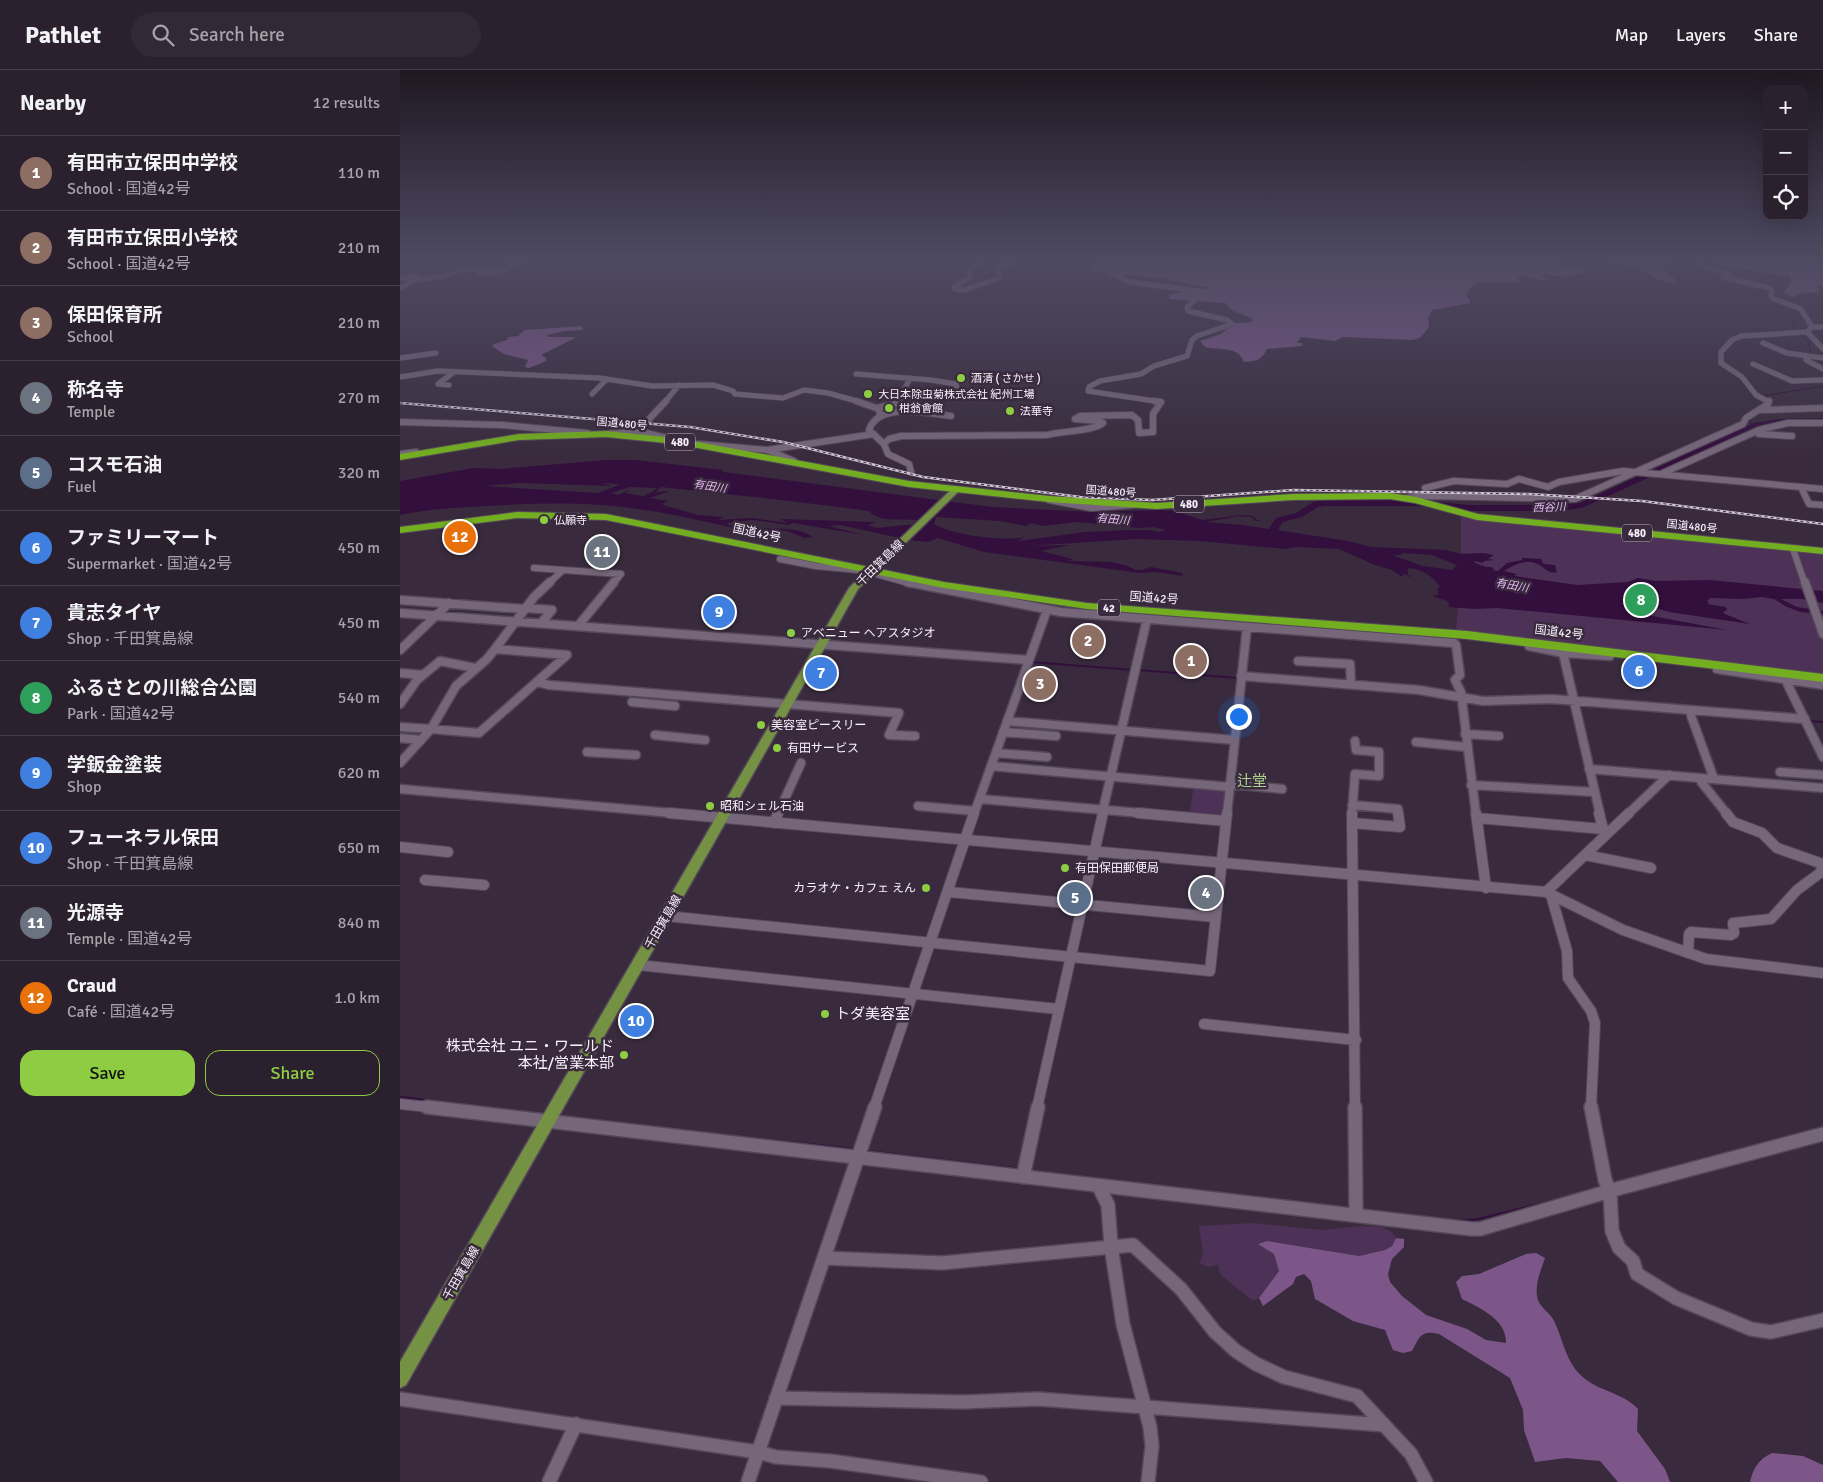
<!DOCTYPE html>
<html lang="en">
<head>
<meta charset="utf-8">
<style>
  body { margin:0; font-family:Signika,"Noto Sans JP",sans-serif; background:#332836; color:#f1f3f6 }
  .controls { position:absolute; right:15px; top:15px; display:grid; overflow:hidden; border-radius:10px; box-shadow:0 5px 20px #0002 }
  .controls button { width:45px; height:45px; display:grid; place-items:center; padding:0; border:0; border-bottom:1px solid #473e4a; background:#2b202e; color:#f1f3f6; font:25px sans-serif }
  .you { position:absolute; left:838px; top:646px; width:18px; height:18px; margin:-12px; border:4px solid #fff; border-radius:50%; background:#1a73e8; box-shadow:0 0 0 8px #1a73e833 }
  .badge { display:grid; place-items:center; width:32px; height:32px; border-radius:50%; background:#8ecd42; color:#fff; font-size:16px; font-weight:700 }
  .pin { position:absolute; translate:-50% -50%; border:2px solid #fff; box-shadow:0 1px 5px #0006 }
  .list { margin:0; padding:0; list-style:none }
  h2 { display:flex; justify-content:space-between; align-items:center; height:65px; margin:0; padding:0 20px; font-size:21px }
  h2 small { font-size:16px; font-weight:400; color:#a6a3aa }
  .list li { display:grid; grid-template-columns:32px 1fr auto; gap:15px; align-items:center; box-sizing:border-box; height:75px; padding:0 20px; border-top:1px solid #473e4a }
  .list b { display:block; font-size:19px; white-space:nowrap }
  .list p { margin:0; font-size:16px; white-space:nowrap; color:#a6a3aa }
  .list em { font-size:16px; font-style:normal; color:#a6a3aa }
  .actions { display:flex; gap:10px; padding:15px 20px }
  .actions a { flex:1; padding:11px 0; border:1px solid #8ecd42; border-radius:15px; text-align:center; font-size:18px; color:#8ecd42 }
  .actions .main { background:#8ecd42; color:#111 }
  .icon { flex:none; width:28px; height:28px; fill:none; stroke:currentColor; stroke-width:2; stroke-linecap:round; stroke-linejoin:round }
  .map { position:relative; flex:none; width:1423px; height:1412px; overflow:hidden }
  header { display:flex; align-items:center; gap:30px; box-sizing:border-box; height:70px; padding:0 25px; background:#2b202e; border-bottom:1px solid #473e4a }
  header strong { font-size:24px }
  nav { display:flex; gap:28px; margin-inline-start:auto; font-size:18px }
  .search { width:350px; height:45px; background:#332836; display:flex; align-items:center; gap:12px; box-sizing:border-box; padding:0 18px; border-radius:28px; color:#a6a3aa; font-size:19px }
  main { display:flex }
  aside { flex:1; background:#2b202e }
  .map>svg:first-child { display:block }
</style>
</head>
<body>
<header>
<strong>Pathlet</strong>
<div class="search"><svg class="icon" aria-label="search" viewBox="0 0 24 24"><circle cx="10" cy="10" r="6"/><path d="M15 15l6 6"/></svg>Search here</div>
<nav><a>Map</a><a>Layers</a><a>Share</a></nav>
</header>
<main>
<aside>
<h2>Nearby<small>12 results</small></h2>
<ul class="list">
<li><span class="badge" style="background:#8d6e63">1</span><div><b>有田市立保田中学校</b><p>School · 国道42号</p></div><em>110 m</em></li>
<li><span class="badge" style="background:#8d6e63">2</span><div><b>有田市立保田小学校</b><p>School · 国道42号</p></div><em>210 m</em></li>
<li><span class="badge" style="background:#8d6e63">3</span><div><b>保田保育所</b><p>School</p></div><em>210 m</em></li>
<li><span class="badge" style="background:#6b7280">4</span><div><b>称名寺</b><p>Temple</p></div><em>270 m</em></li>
<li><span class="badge" style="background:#5c6f8a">5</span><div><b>コスモ石油</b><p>Fuel</p></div><em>320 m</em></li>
<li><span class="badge" style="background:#3f7fe0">6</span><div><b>ファミリーマート</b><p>Supermarket · 国道42号</p></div><em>450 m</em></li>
<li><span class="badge" style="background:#3f7fe0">7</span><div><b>貴志タイヤ</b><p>Shop · 千田箕島線</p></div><em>450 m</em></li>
<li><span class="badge" style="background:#2e9e5b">8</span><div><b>ふるさとの川総合公園</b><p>Park · 国道42号</p></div><em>540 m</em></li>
<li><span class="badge" style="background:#3f7fe0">9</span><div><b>学鈑金塗装</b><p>Shop</p></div><em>620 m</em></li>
<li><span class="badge" style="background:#3f7fe0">10</span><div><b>フューネラル保田</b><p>Shop · 千田箕島線</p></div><em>650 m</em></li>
<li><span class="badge" style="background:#6b7280">11</span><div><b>光源寺</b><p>Temple · 国道42号</p></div><em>840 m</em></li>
<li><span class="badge" style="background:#e8710a">12</span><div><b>Craud</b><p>Café · 国道42号</p></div><em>1.0 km</em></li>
</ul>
<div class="actions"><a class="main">Save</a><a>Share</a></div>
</aside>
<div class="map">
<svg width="1423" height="1412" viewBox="0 0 1423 1412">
  <rect width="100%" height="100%" fill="#392b3d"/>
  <!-- green -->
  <path fill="#4e3157" d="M1061 446 1423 483V606L1056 563 1061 496Z
    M794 714 828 718 823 749 811 748V744L790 742Z
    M853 1153 923 1160 960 1156 981 1157 992 1162 996 1168 992 1176 985 1180 959 1186 867 1171 859 1174 874 1184 879 1201 859 1228 853 1231 820 1204 818 1195 808 1197 799 1193 803 1185 799 1156Z"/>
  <!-- forest -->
  <path fill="#7d5689" d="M712 189H1160L1161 194 1190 201 1166 207 1138 204 1148 210C1133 212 1127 203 1116 207L1121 212H1081L1073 215 1066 224 1071 233 1032 240 1028 249 1029 257 1020 268 1012 270 943 267 935 271 901 267 897 273H902V276L867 279C861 291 856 291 844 292 837 275 821 281 805 277L800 271 821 264 834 253 851 252 853 249 833 241 825 233 769 229 770 224 810 218 760 208 697 202 688 197 694 192Z
    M1180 189H1268L1274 195 1261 197 1278 212C1262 215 1252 204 1238 199 1219 193 1200 191 1180 189Z
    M1313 189H1423V215L1417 216 1420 222 1403 223 1392 227 1384 222 1391 213 1390 206 1323 195Z
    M182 256 183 260 164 261 147 265 148 267H177L141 285 146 288V291L129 298 125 297 128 290 104 284 92 276 94 274 107 270 108 267 118 266 125 260Z
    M996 1168 1004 1169V1177L992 1189 988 1204 990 1212 1002 1226 1026 1245 1067 1259 1086 1270 1106 1273C1107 1250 1080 1238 1062 1229L1056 1212 1062 1206 1079 1204 1126 1184 1136 1183 1145 1188C1141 1200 1135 1213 1137 1226 1138 1237 1150 1242 1154 1251 1165 1273 1165 1295 1188 1311 1204 1322 1224 1324 1238 1339L1237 1361 1265 1399 1270 1412H1218L1200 1391 1166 1388 1135 1392 1124 1360 1123 1340 1110 1308 1039 1264C1021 1260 1020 1266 1012 1281L1003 1283 993 1280 985 1260 953 1251 915 1229 911 1211 904 1204 896 1207 893 1214 863 1236 859 1228 879 1201 874 1184 858 1174 867 1171 959 1186 985 1180 992 1176Z
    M1372 1383 1403 1386 1423 1395V1412H1350C1353 1398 1359 1389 1372 1383Z"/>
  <!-- water -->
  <path fill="#330f3d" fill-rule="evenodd" d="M207 390H236L323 400V402L592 437 693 442 762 440 775 441 802 450 842 445 852 446 860 452 854 450 852 447 839 446 806 452 843 455 948 471 971 477 1046 480 1061 484 1083 483 1094 485 1088 489 1095 490 1084 491 1083 493 1074 491 1075 493 1086 497H1092L1094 499 1092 500 1098 501 1107 493 1122 490V488L1141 489 1143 494 1155 495 1157 502C1147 505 1144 495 1135 493 1125 489 1112 496 1104 501L1117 504 1114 506 1177 515 1228 512 1238 508 1255 511 1309 510 1423 521V533L1402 529H1381L1397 537 1423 541V544L1400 542 1385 536 1374 529 1362 527 1343 529 1310 528 1307 531 1309 533 1307 534 1326 537 1327 540 1323 542 1325 544 1350 554 1269 542 1256 538 1228 539 1247 545 1327 560 1097 538 1076 539 1047 537 1050 536 1047 531 1032 526 1038 525V518L1040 517C1033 506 1022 499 1008 498V505L1015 510 1000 501 1004 504 1002 507 992 500 975 495 939 479 896 477 885 479 799 471 736 469 626 476 670 475 641 481 673 489 669 491 711 492 725 495 736 500H742L751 497 782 503 783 506 757 502 740 503 584 482 538 468 528 472 509 470 440 455 429 456 464 465 393 453 389 455 353 450 327 453 328 455C336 456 344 457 351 458 370 460 396 455 413 467L405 468 387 461 361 459V464L353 459V461C316 455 280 445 244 440 191 431 137 433 84 436 56 438 27 439 0 445V411L74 398 100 399ZM119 413 214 416 200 413 221 414 198 423 85 416ZM230 417 257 418 252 422 243 426 225 423 230 419 218 425 211 423ZM261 417C331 425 400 431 469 441 483 457 514 443 527 455H505L477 458 468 455 476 452 380 449 388 453 352 448 318 450 324 447 298 445 263 435V433L269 431 250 428 270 421 256 422ZM536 447 600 451 626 456 631 453 643 456 677 452 738 458 753 457 766 460 759 462 752 460H730L685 462 618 471 624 467C603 472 553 465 534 454ZM1002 483 1032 485 1057 495 1052 500 1023 496 992 485H1001Z"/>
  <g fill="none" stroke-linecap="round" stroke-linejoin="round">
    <!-- stream-far2 -->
    <path stroke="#330f3d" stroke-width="1" d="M1281 189 1296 193
      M1358 217 1380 229
      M1396 262 1393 251 1397 240
      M1400 265 1409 271 1411 292
      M1363 328V326L1423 316
      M1354 356 1349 351 1359 343"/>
    <!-- stream-far1 -->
    <path stroke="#330f3d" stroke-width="2" d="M631 592 733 600
      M738 600 838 608
      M1408 651 1423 652"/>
    <!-- stream -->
    <path stroke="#330f3d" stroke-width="2.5" d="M0 1027 106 1040
      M285 1061 454 1079
      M466 1081 620 1099
      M630 1101 663 1105
      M1059 1151 1079 1149 1157 1130"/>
    <!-- river -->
    <path fill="#330f3d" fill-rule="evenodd" d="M1423 348V352L1377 353 1359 357 1182 438 1160 441H1069L1018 436H926L918 437 902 447 883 452 873 467 870 468 865 465 876 448 896 443 913 432 926 430H1018L1069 435H1160L1180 433 1354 353 1377 349Z"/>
    <!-- minor-far4 casing -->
    <g stroke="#544858" stroke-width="6">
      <path id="minor-far4" d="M583 189 570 201V207L554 217 555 219 564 220 600 208 597 200 619 189
        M721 189 708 194 707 200 729 212 799 221 801 224 787 237 788 241 827 250 832 254 797 266 792 270 787 286 754 296 741 304 700 311 689 317 688 321 761 332
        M1295 189 1299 195 1329 203 1323 207 1369 218 1372 221 1371 226 1374 229 1401 239 1412 257H1423
        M1310 189 1319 193 1387 203 1396 202 1395 194C1405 190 1413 194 1423 197
        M1371 189H1386
        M0 208 17 206
        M0 218 14 210 45 206 62 199H80L78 202H97L122 192 106 189
        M1410 259 1407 262 1423 279
        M1363 273 1387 283 1423 288
        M0 288 36 283
        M1406 290 1423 299
        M1353 294 1392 311 1423 310
        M456 304 531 310 556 314 557 318 549 321 543 328
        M0 307 38 301 200 308 252 316 313 315 333 321 335 324 383 328 404 320 428 323 460 332
        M49 315 38 314 54 302
        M192 324 207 309
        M265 332 279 315
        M498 332 510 308
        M1369 332 1356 325 1342 307 1321 293V282L1332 270 1341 266 1407 262"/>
    </g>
    <!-- minor-far3 casing -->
    <g stroke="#544858" stroke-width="8">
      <path id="minor-far3" d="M456 331 479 339 480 346
        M477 338 498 333 499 331
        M1361 340 1423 338
        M0 352 102 355 187 363
        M238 361 266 331
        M206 364 238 361 274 370
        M1359 364 1392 366
        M298 374 367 380 394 391
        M484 374 489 369 501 366 647 365C661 361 695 361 703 353L700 351 675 349 680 346 732 345 738 350 739 363 753 362V344L761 332 754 331
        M367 380 474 364
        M0 384 16 382
        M511 402 509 394 488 384 484 374 469 360C478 332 529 343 551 346
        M1263 403 1359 360 1388 353H1423
        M1025 418 1054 411 1107 414 1119 409 1148 417 1159 412 1223 401 1401 417
        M1423 419 1401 417 1409 434 1423 435
        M1006 428 1026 426 1175 429 1343 354 1346 348 1368 334 1369 331
        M649 430 691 438 733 435
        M1393 479 1405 514
        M380 489 416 496 469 501
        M134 498 221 504
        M469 502 512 514
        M148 514 163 500
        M213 514 221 504"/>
    </g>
    <!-- minor-far2 casing -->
    <g stroke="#544858" stroke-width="11">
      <path id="minor-far2" d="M507 512 661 542 1054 573 1056 575 1060 605 1055 610 1061 622 1076 744
        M1405 512 1423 564
        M0 530 125 539 95 579 167 585 79 663 31 659 0 693
        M126 538 152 540 141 553
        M125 539 134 527 150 512
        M0 543 628 590
        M178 556 214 512
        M1129 576 1163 583 1210 586
        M0 580 49 533
        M1163 583 1200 744
        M898 591 950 594 951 614
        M1317 599 1423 615
        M0 603 23 605
        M841 606 1019 620 1083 631 1152 629 1405 649
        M1386 611 1423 687
        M137 612 149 615 499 643 489 665 515 666
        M232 632 275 636
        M0 634 17 610 40 591 75 598
        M1289 640 1314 709
        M607 651 835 670
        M0 657 31 659 56 616 87 589 95 579
        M603 662 656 666
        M1065 664 1099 666
        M255 665 305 670
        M0 668 21 670
        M1016 672 1067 677
        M187 682 236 685
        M596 683 647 687
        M591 696 830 717
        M1189 699 1423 718
        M1380 702 1423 705
        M1298 708 1327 744
        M830 714 882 719
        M1071 715 1195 722
        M0 719 283 744
        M580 729 752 744
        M952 735 998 739 999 744
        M518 736 575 741
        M378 744 401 693
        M574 744 647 540
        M702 744 747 549
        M827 744 847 557
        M952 744 955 704 979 706V682L956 680 955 671
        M1228 744 1269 705"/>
    </g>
    <!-- minor-far1 casing -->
    <g stroke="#544858" stroke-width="12">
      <path id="minor-far1" d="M269 743 1146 822 1223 860 1306 889 1423 903
        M738 743 826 751
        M952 743 955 1038
        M1076 743 1086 818
        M1199 743 1203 759 1208 763
        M1326 743 1333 752 1362 763 1377 778 1423 794
        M1077 748 1203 759
        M374 753 378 743
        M952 753 1000 757 998 743
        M0 777 48 782
        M1185 785 1251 798
        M25 810 84 815
        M549 822 815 847
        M1146 822 1229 743
        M1151 825 1167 881 1168 908 1191 941 1195 953 1191 1038
        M266 846 810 901 827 743
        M1288 883 1289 864 1291 862 1331 865 1334 863 1333 853 1371 849 1397 820 1420 803 1423 795
        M238 895 658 939
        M804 954 956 970
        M0 1034 37 1038
        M474 1038 574 743
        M637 1038 703 743"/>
    </g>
    <!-- minor casing -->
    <g stroke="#544858" stroke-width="16">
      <path id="minor" d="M27 1037 1072 1159H1080L1220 1118 1423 1064
        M955 1037 956 1145
        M1191 1037 1205 1110 1210 1122 1212 1161 1219 1178 1233 1191 1237 1204 1276 1228 1351 1259 1371 1262 1423 1250
        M623 1107 638 1037
        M699 1117 708 1135 711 1176 723 1254 750 1357 752 1376 748 1412
        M424 1188 542 1193 733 1175 781 1219 815 1262 836 1281 856 1294 884 1307 957 1326 1011 1384 1026 1412
        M376 1328 563 1332 638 1329 984 1355
        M0 1329 358 1382 376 1387 430 1391 581 1412
        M149 1412 176 1354
        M348 1412 475 1037"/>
    </g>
    <!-- major casing -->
    <g stroke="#544858" stroke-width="3">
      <path id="major" d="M554 417 561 419 458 519 6 1315 0 1318V1292L449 518Z"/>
    </g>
    <!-- highway casing -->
    <g stroke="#544858" stroke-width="2">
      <path id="highway" d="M206 361 276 368 509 411 649 426 757 433 893 424 990 423 1016 427 1078 444 1423 478V484L1077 450 1015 433 990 429 893 430 757 439 649 432 509 417 276 374 206 367 119 370 0 390V384L119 364Z
        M117 442 206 444 544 512 687 533 1067 561 1423 604V612L1067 569 687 539 544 518 206 450 117 448 0 463V457Z"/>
    </g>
    <!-- minor-far4 -->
    <use href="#minor-far4" stroke="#76667a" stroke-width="5"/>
    <!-- minor-far3 -->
    <use href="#minor-far3" stroke="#76667a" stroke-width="6"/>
    <!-- minor-far2 -->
    <use href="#minor-far2" stroke="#76667a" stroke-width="8"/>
    <!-- minor-far1 -->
    <use href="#minor-far1" stroke="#76667a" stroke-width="10"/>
    <!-- minor -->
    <use href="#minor" stroke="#76667a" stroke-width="13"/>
    <!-- major -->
    <use href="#major" fill="#749144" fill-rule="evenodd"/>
    <!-- highway -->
    <use href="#highway" fill="#73ae20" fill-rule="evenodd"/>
    <!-- rail casing -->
    <g stroke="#d1c7d5" stroke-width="2.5">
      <path id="rail" d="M0 333 290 357 383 372 523 407 680 427 752 430 894 420 1129 424 1242 431 1423 454"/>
    </g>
    <!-- rail -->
    <use href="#rail" stroke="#392b3d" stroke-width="1" stroke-dasharray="3" stroke-linecap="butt"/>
  </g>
  <!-- sky -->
  <linearGradient id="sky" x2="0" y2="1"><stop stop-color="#1f1822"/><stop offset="0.49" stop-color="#4e4a62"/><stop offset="1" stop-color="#4e4a62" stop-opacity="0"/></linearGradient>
  <rect width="1423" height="387" fill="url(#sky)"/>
  <!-- markers -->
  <g fill="#8ecd42" stroke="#392b3d" stroke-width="2">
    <circle cx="561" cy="308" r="5"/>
    <circle cx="468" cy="324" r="5"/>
    <circle cx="489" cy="338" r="5"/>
    <circle cx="610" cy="341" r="5"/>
    <circle cx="144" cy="450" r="5"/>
    <circle cx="391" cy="563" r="5"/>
    <circle cx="361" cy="655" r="5"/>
    <circle cx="377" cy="678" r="5"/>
    <circle cx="310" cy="736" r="5"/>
    <circle cx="665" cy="798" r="5"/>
    <circle cx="526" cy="818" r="5"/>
    <circle cx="425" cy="944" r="5"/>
    <circle cx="224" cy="985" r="5"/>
  </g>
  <g text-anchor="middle" stroke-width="5" stroke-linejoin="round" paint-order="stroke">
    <!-- far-poi labels -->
    <g font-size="11" fill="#f9f0fc" stroke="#392b3d" text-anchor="start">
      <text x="571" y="312">酒清 ( さかせ )</text>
      <text x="478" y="328">大日本除虫菊株式会社 紀州工場</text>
      <text x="499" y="342">柑翁會館</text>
      <text x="620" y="345">法華寺</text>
      <text x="154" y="454">仏願寺</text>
    </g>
    <!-- far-street labels -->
    <g font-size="11" fill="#f9f0fc" stroke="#392b3d">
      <text transform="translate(222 353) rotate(5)" y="4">国道480号</text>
      <text transform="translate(711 421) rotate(4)" y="4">国道480号</text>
      <text transform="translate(1292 456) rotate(6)" y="4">国道480号</text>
    </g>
    <!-- shield labels -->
    <g fill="#392b3d" stroke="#bfb5c3" stroke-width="1">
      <rect x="265" y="363.5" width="30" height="17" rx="4"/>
      <rect x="774" y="425.5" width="30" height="17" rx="4"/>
      <rect x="1222" y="454.5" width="30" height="17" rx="4"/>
      <rect x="698" y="529.5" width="22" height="17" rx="4"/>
    </g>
    <g font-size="11" font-weight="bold" fill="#f9f0fc">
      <text x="280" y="376">480</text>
      <text x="789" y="438">480</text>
      <text x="1237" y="467">480</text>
      <text x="709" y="542">42</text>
    </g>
    <!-- far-water labels -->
    <g font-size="11" font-style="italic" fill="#e8baf6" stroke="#392b3d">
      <text transform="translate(310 416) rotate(9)" y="4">有田川</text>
      <text transform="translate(1149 437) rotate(-2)" y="4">西谷川</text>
      <text transform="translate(713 449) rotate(5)" y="4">有田川</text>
      <text transform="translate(1112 515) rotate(10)" y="4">有田川</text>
    </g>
    <!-- street labels -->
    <g font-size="12" fill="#f9f0fc" stroke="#392b3d">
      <text transform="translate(357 463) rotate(12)" y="4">国道42号</text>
      <text transform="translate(480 493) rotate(-44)" y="4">千田箕島線</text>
      <text transform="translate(754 528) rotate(4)" y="4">国道42号</text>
      <text transform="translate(1159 562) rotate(7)" y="4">国道42号</text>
      <text transform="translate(263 852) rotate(-60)" y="4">千田箕島線</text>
      <text transform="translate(61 1203) rotate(-60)" y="4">千田箕島線</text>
    </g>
    <!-- poi labels -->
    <g font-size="12" fill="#f9f0fc" stroke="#392b3d" text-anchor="start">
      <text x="401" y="567">アベニュー ヘアスタジオ</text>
      <text x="371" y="659">美容室ピースリー</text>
      <text x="387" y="682">有田サービス</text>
      <text x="320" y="740">昭和シェル石油</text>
      <text x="675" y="802">有田保田郵便局</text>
      <text x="516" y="822" text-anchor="end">カラオケ・カフェ えん</text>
    </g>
    <!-- quarter labels -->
    <g font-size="15" fill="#acd08b" stroke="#392b3d">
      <text x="852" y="716">辻堂</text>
    </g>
    <!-- near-poi labels -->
    <g font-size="15" fill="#f9f0fc" stroke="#392b3d" text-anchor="start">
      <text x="435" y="949">トダ美容室</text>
      <text x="214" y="981" text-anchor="end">株式会社 ユニ・ワールド<tspan x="214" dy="17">本社/営業本部</tspan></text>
    </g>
  </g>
</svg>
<div class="controls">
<button>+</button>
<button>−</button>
<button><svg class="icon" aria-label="locate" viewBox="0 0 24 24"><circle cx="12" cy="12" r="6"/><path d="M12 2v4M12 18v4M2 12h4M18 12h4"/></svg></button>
</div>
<div class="you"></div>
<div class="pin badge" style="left:791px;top:591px;background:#8d6e63">1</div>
<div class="pin badge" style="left:688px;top:571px;background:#8d6e63">2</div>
<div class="pin badge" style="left:640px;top:614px;background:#8d6e63">3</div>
<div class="pin badge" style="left:806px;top:823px;background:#6b7280">4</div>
<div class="pin badge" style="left:675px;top:828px;background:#5c6f8a">5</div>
<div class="pin badge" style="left:1239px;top:601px;background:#3f7fe0">6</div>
<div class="pin badge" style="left:421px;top:603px;background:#3f7fe0">7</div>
<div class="pin badge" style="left:1241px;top:530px;background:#2e9e5b">8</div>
<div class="pin badge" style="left:319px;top:542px;background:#3f7fe0">9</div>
<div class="pin badge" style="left:236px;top:951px;background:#3f7fe0">10</div>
<div class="pin badge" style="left:202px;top:482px;background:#6b7280">11</div>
<div class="pin badge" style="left:60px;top:467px;background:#e8710a">12</div>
</div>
</main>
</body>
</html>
